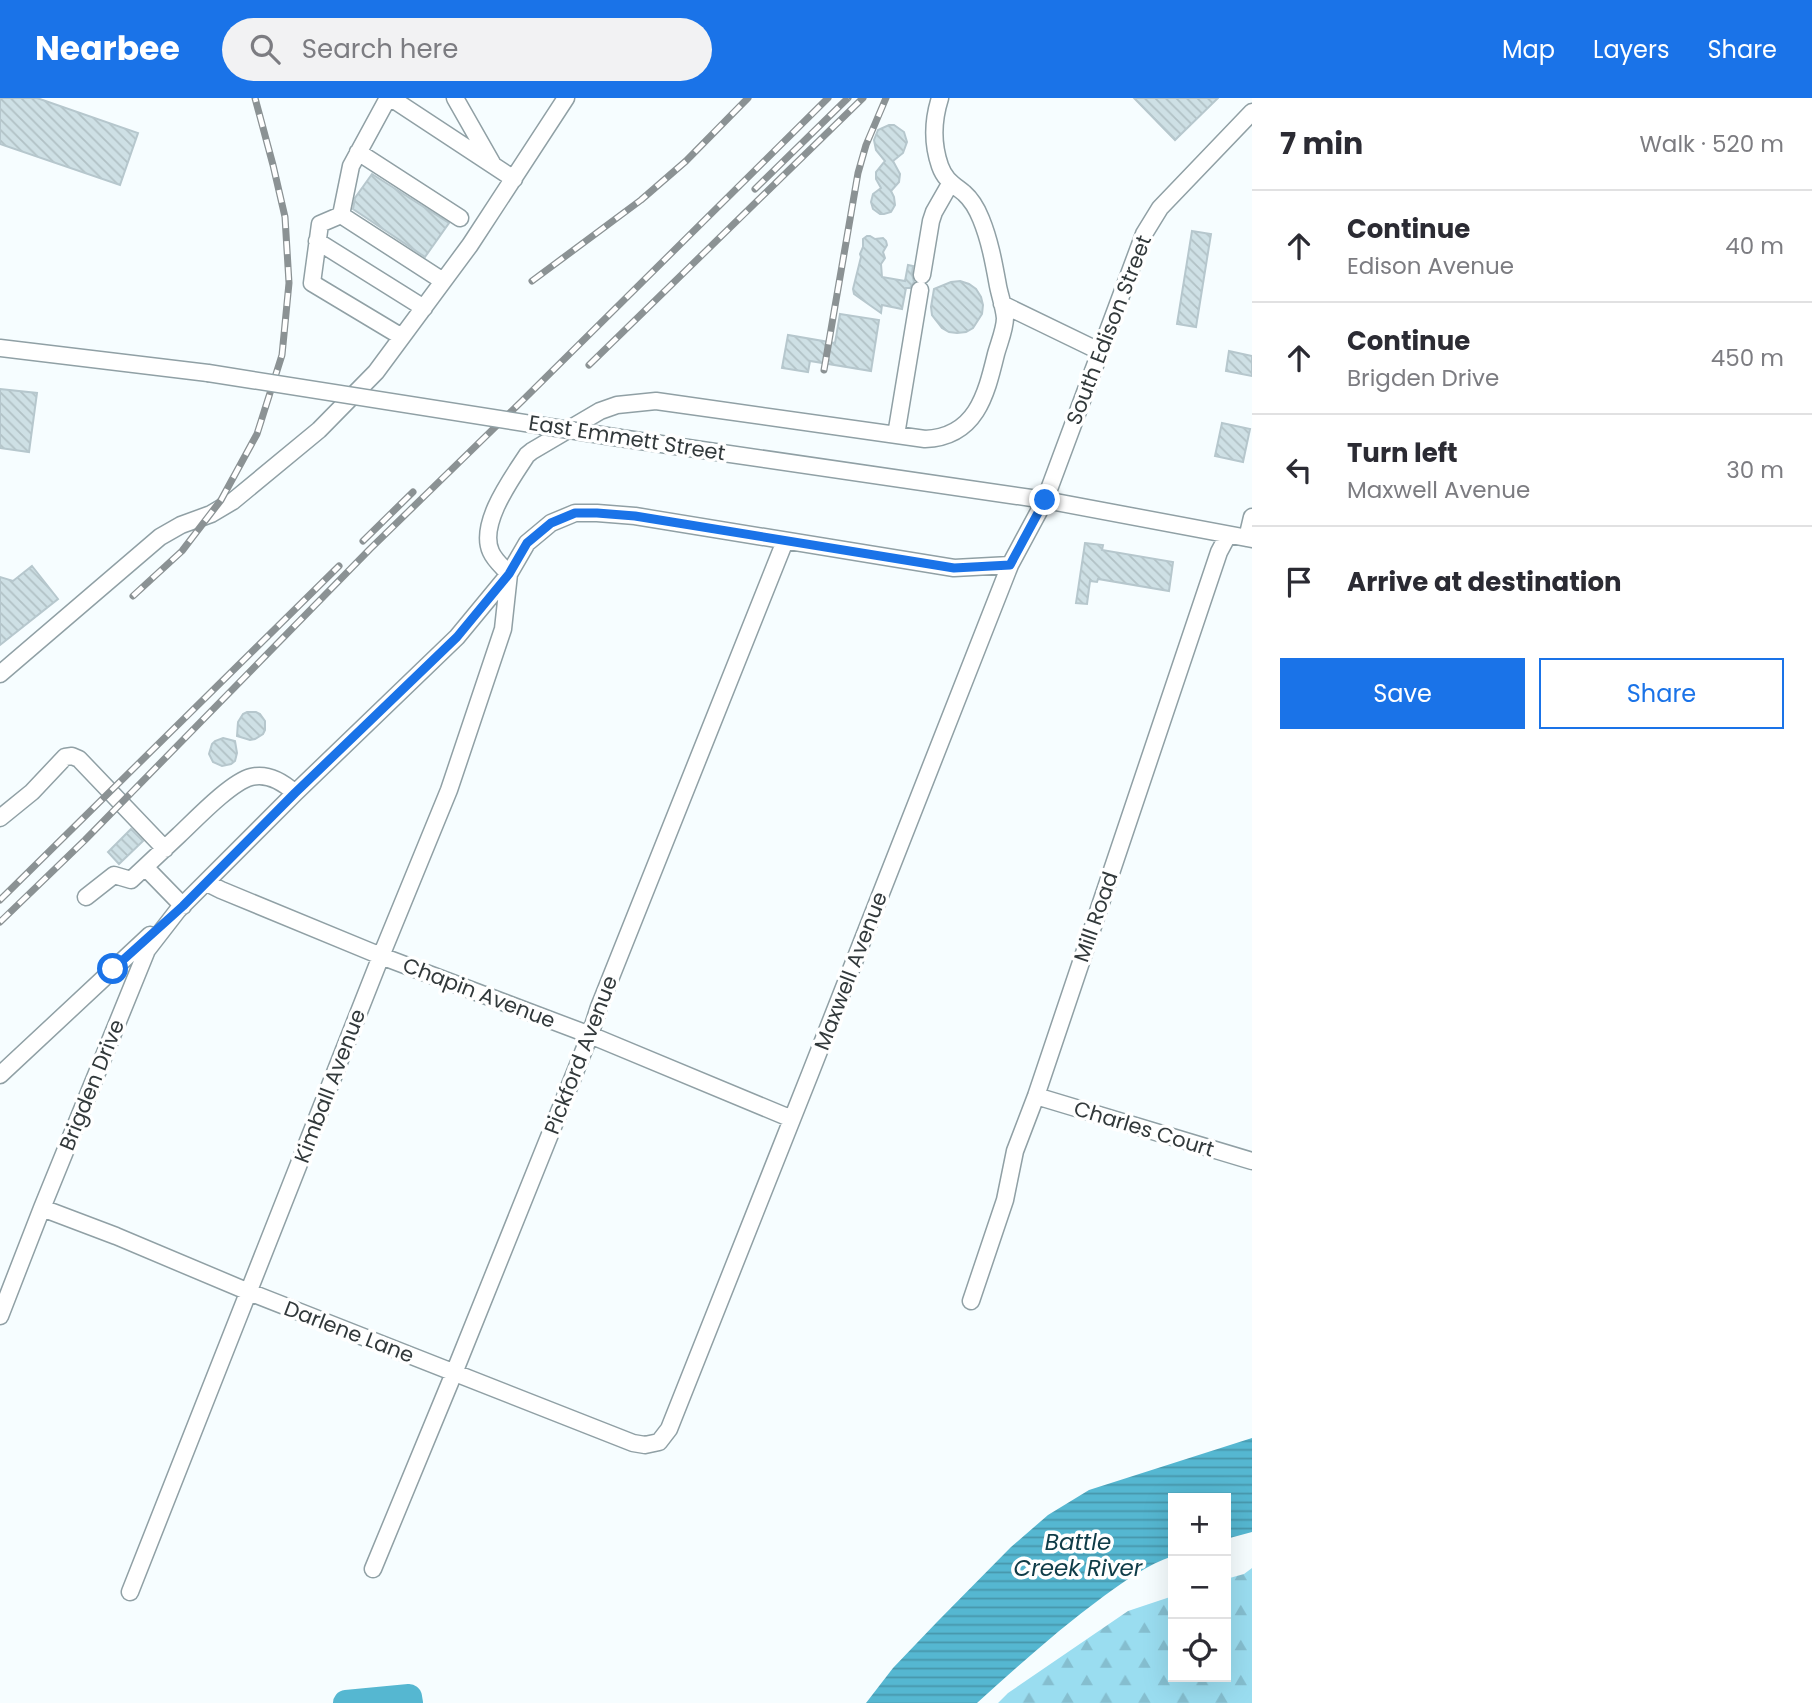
<!DOCTYPE html>
<html lang="en">
<head>
<meta charset="utf-8">
<style>
  body { margin:0; font-family:Poppins,sans-serif; background:#f2f2f3; color:#2b2b33 }
  .controls { position:absolute; right:21px; bottom:21px; display:grid; overflow:hidden; border-radius:0px; box-shadow:0 7px 28px #0002 }
  .controls button { width:63px; height:63px; display:grid; place-items:center; padding:0; border:0; border-bottom:2px solid #e1e1e2; background:#fff; color:#2b2b33; font:35px sans-serif }
  .stop { position:absolute; width:21px; height:21px; margin:-16px; border:5px solid #1a73e8; border-radius:50%; background:#fff }
  .stop.end { background:#1a73e8; border-color:#fff; box-shadow:0 2px 7px #0008 }
  .list { margin:0; padding:0; list-style:none }
  h2 { display:flex; justify-content:space-between; align-items:center; height:91px; margin:0; padding:0 28px; font-size:30px }
  h2 small { font-size:23px; font-weight:400; color:#7c7c81 }
  .list li { display:grid; grid-template-columns:46px 1fr auto; gap:21px; align-items:center; box-sizing:border-box; height:112px; padding:0 28px; border-top:2px solid #e1e1e2 }
  .list b { display:block; font-size:26px; white-space:nowrap }
  .list p { margin:0; font-size:23px; white-space:nowrap; color:#7c7c81 }
  .list em { font-size:23px; font-style:normal; color:#7c7c81 }
  .actions { display:flex; gap:14px; padding:21px 28px }
  .actions a { flex:1; padding:16px 0; border:2px solid #1a73e8; border-radius:0px; text-align:center; font-size:24px; color:#1a73e8 }
  .actions .main { background:#1a73e8; color:#fff }
  .icon { flex:none; width:38px; height:38px; fill:none; stroke:currentColor; stroke-width:2; stroke-linecap:round; stroke-linejoin:round }
  .map { position:relative; flex:none; width:1252px; height:1605px; overflow:hidden }
  header { display:flex; align-items:center; gap:42px; box-sizing:border-box; height:98px; padding:0 35px; background:#1a73e8; color:#fff }
  header strong { font-size:33px }
  nav { display:flex; gap:38px; margin-inline-start:auto; font-size:24px }
  .search { width:490px; height:63px; background:#f2f2f3; display:flex; align-items:center; gap:18px; box-sizing:border-box; padding:0 24px; border-radius:38px; color:#7c7c81; font-size:26px }
  main { display:flex }
  aside { flex:1; background:#fff }
  .map>svg:first-child { display:block }
</style>
</head>
<body>
<header>
<strong>Nearbee</strong>
<div class="search"><svg class="icon" aria-label="search" viewBox="0 0 24 24"><circle cx="10" cy="10" r="6"/><path d="M15 15l6 6"/></svg>Search here</div>
<nav><a>Map</a><a>Layers</a><a>Share</a></nav>
</header>
<main>
<div class="map">
<svg width="1252" height="1605" viewBox="0 0 1252 1605">
  <defs>
    <pattern id="forest-firs" width="22" height="20" patternUnits="userSpaceOnUse" patternTransform="scale(1.75)"><rect width="22" height="20" fill="#9addf0"/><path d="M5 1l3.5 6h-7zM16 11l3.5 6h-7z" fill="#85becf"/></pattern>
    <pattern id="water-rules" width="6" height="5" patternUnits="userSpaceOnUse" patternTransform="scale(1.75)"><rect width="6" height="5" fill="#55b7d1"/><path d="M0 2.5h6" fill="none" stroke="#4796ab"/></pattern>
    <pattern id="building-back-hatch" width="6" height="6" patternUnits="userSpaceOnUse" patternTransform="scale(1.75)"><rect width="6" height="6" fill="#cee0e5"/><path d="M-1 5l2 2M0 0l6 6M5-1l2 2" fill="none" stroke="#b1c1c5"/></pattern>
  </defs>
  <rect width="100%" height="100%" fill="#f6fdff"/>
  <!-- forest -->
  <path fill="url(#forest-firs)" d="M1252 1470V1605H998L1008 1595 1128 1513 1173 1498V1579H1226V1481L1244 1476Z"/>
  <!-- water -->
  <path fill="url(#water-rules)" d="M1252 1340V1434L1226 1441V1400H1173V1458C1148 1466 1125 1483 1104 1498 1059 1531 1018 1568 977 1605H866L893 1570 937 1524 1011 1449 1048 1417 1089 1392Z"/>
  <g fill="none" stroke-linecap="round" stroke-linejoin="round">
    <!-- river -->
    <path stroke="#55b7d1" stroke-width="26" d="M346 1605 409 1599 410 1605"/>
  </g>
  <!-- building -->
  <path fill="url(#building-back-hatch)" stroke="#b6c7cd" stroke-width="2" d="M0 0H37L138 35 120 87 0 46Z
    M1134 0H1218L1175 42Z
    M889 27H894L904 34 907 44 903 55 893 63 900 76 899 84 891 93 894 99 895 107 891 114 884 116H880L873 111 871 104 873 96 881 90 876 81V74L885 63 876 52 874 42 878 32Z
    M372 76 449 125 425 159 353 111 355 100Z
    M1192 133 1211 136 1196 229 1177 226Z
    M867 138H870L875 141 883 140 886 143 887 147 883 154 885 160 881 166 882 179 905 183 908 167 913 168 912 176 914 184 910 190H906L902 211 882 207 881 215 854 196 853 191 861 159 860 156 863 149V141Z
    M960 183 969 186 976 191 981 199 983 207 982 216 973 230 966 234 957 235 949 234 942 230 932 217 931 209 934 191 951 184Z
    M840 216 879 222 871 273 810 263 808 274 782 270 788 237 835 245Z
    M1229 253 1252 258V278L1226 273Z
    M0 291 37 295 29 354 0 350Z
    M1222 325 1250 331 1243 364 1215 358Z
    M1085 445 1103 447 1102 452 1173 464 1169 493 1098 481 1097 484 1090 483 1087 506 1076 505Z
    M32 468 58 501 0 547V479L13 483Z
    M247 614H256L260 616 265 623V632L263 636 255 641 250 642 237 638 238 624 243 616Z
    M223 640 235 643 237 655 235 663 231 666 222 668 213 664 209 656 212 646 215 643Z
    M131 731 143 743 119 766 108 754Z"/>
  <g fill="none" stroke-linecap="round" stroke-linejoin="round">
    <!-- minor casing -->
    <g stroke="#90a0a5" stroke-width="19">
      <path id="minor" d="M388 0 351 68 341 117 443 183
        M391 0 514 81
        M455 0 492 65
        M358 54 460 120
        M341 117 320 126 312 185 402 239
        M317 143 424 210
        M922 177 931 123 934 114 950 86
        M1002 206 1099 253
        M0 250 208 275
        M896 337 920 192
        M620 340 1045 402 1252 441
        M1247 440 1252 419
        M0 576 160 439 181 427 211 416 233 403 319 332 376 274 470 147 566 0
        M0 720 32 694 65 659 72 658 79 661 165 751
        M145 769 183 808
        M207 785 221 792 381 858 590 937 792 1021
        M86 799 114 777 131 782C147 767 163 752 179 737 195 722 231 684 251 679 267 675 283 684 295 695
        M0 977 150 837
        M1036 998 1252 1063
        M42 1110 116 1138 249 1194 633 1345 645 1347 659 1344 669 1331 810 976 1010 467 1045 402 1144 136 1160 110 1252 14
        M971 1203 1005 1102 1015 1053 1036 998 1219 454 1228 437
        M0 1218 42 1110 147 852 178 812 295 695 457 539 509 476 527 445 551 425 575 415H597L635 418 954 470 1010 467
        M373 1471 454 1275 590 937 599 909 785 443
        M130 1494 381 858 449 692 503 531 509 476C503 469 495 463 491 454 478 426 512 380 527 357L532 353 600 313 617 307 656 303 925 341C976 339 986 297 996 256 999 245 1005 231 1005 220 1004 209 1000 198 998 188 994 166 990 143 981 121 977 111 972 102 964 95 953 86 945 82 940 68 932 45 933 22 940 0"/>
    </g>
    <!-- minor -->
    <use href="#minor" stroke="#fff" stroke-width="16"/>
    <!-- rail casing -->
    <g stroke="#8b9294" stroke-width="7">
      <path id="rail" d="M755 91 848 0
        M532 183 641 102 686 63 748 0
        M589 267 863 0
        M824 272 858 75 866 47 886 0
        M363 443 413 394
        M133 498 182 453 221 402 257 336 282 257 289 185 285 119 273 67 255 0
        M0 802 339 468
        M0 824 85 742 370 451 522 303 828 0"/>
    </g>
    <!-- rail -->
    <use href="#rail" stroke="#fff" stroke-width="4.5" stroke-dasharray="13" stroke-linecap="butt"/>
    <!-- minor-bridge casing -->
    <g stroke="#90a0a5" stroke-width="19" stroke-linecap="butt">
      <path id="minor-bridge" d="M208 275 620 340"/>
    </g>
    <!-- minor-bridge -->
    <use href="#minor-bridge" stroke="#fff" stroke-width="16"/>
  </g>
  <g fill="none" stroke-linecap="round" stroke-linejoin="round">
    <!-- route -->
    <path stroke="#1a73e8" stroke-width="9" d="M113 871 183 808 295 695 457 539 509 476 527 445 551 425 575 415H597L635 418 954 470 1010 467 1045 402"/>
  </g>
  <g text-anchor="middle" stroke-width="7" stroke-linejoin="round" paint-order="stroke">
    <!-- street labels -->
    <g font-size="21" fill="#32393b" stroke="#fff">
      <text transform="translate(1109 232) rotate(-69)" y="7">South Edison Street</text>
      <text transform="translate(627 340) rotate(9)" y="7">East Emmett Street</text>
      <text transform="translate(1096 819) rotate(-71)" y="7">Mill Road</text>
      <text transform="translate(851 873) rotate(-69)" y="7">Maxwell Avenue</text>
      <text transform="translate(479 895) rotate(21)" y="7">Chapin Avenue</text>
      <text transform="translate(581 957) rotate(-69)" y="7">Pickford Avenue</text>
      <text transform="translate(92 987) rotate(-68)" y="7">Brigden Drive</text>
      <text transform="translate(330 988) rotate(-69)" y="7">Kimball Avenue</text>
      <text transform="translate(1144 1031) rotate(17)" y="7">Charles Court</text>
      <text transform="translate(349 1234) rotate(21)" y="7">Darlene Lane</text>
    </g>
    <!-- water labels -->
    <g font-size="23" font-style="italic" fill="#0f3c48" stroke="#fff">
      <text x="1078" y="1452">Battle<tspan x="1078" dy="26">Creek River</tspan></text>
    </g>
  </g>
</svg>
<div class="controls">
<button>+</button>
<button>−</button>
<button><svg class="icon" aria-label="locate" viewBox="0 0 24 24"><circle cx="12" cy="12" r="6"/><path d="M12 2v4M12 18v4M2 12h4M18 12h4"/></svg></button>
</div>
<div class="stop" style="left:113px;top:871px"></div>
<div class="stop end" style="left:1045px;top:402px"></div>
</div>
<aside>
<h2>7 min<small>Walk · 520 m</small></h2>
<ul class="list">
<li><svg class="icon" aria-label="ahead" viewBox="0 0 24 24"><path d="M12 20V5M6 11l6-6 6 6"/></svg><div><b>Continue</b><p>Edison Avenue</p></div><em>40 m</em></li>
<li><svg class="icon" aria-label="ahead" viewBox="0 0 24 24"><path d="M12 20V5M6 11l6-6 6 6"/></svg><div><b>Continue</b><p>Brigden Drive</p></div><em>450 m</em></li>
<li><svg class="icon" aria-label="left" viewBox="0 0 24 24"><path d="M17 20v-9H6M10 6l-5 5 5 5"/></svg><div><b>Turn left</b><p>Maxwell Avenue</p></div><em>30 m</em></li>
<li><svg class="icon" aria-label="arrive" viewBox="0 0 24 24"><path d="M6 21V4h12l-3 4 3 4H6"/></svg><div><b>Arrive at destination</b></div></li>
</ul>
<div class="actions"><a class="main">Save</a><a>Share</a></div>
</aside>
</main>
</body>
</html>
